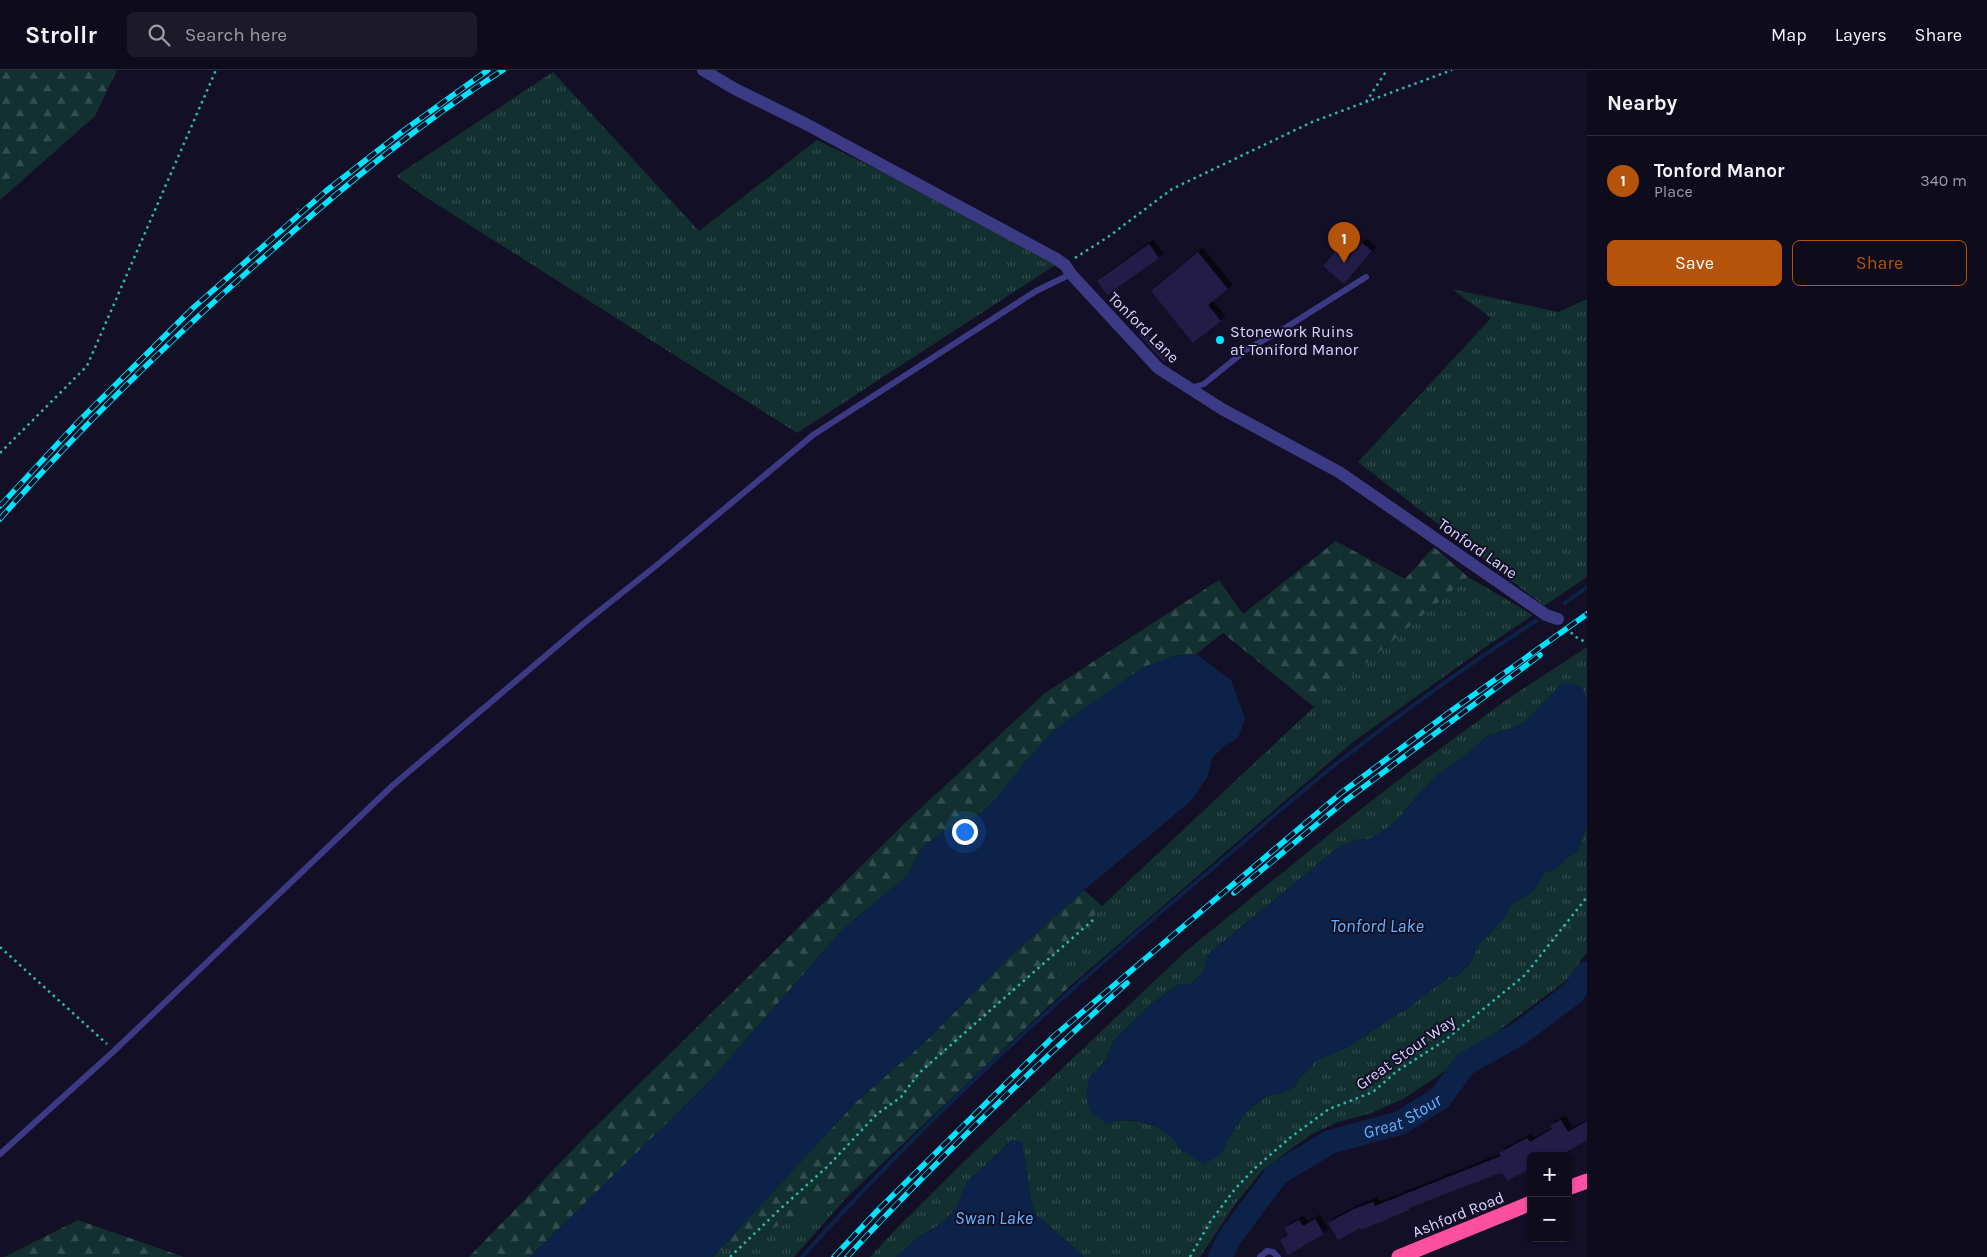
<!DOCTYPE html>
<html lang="en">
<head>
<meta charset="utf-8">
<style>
  body { margin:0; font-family:Karla,sans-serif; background:#1c1929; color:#f1f3f6 }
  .controls { position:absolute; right:15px; bottom:15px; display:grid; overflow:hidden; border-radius:8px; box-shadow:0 1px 4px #0004 }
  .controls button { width:45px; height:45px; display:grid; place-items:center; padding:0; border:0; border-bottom:1px solid #2e2b3b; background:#0e0b1c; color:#f1f3f6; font:25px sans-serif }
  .you { position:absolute; left:964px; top:761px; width:18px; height:18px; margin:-12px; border:4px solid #fff; border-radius:50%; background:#1a73e8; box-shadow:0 0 0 8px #1a73e833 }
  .badge { display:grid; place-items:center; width:32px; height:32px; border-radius:50%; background:#b45309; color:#fff; font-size:16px; font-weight:700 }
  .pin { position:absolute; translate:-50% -41px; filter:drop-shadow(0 1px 2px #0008) }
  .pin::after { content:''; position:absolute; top:26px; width:18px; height:15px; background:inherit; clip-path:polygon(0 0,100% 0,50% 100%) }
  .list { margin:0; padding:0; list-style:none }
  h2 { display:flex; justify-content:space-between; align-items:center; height:65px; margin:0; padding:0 20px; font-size:21px }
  h2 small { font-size:16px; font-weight:400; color:#9b9ba3 }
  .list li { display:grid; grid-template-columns:32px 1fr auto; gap:15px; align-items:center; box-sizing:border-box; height:90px; padding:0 20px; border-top:1px solid #2e2b3b }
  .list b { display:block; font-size:19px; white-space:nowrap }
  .list p { margin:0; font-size:16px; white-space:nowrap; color:#9b9ba3 }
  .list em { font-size:16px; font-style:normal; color:#9b9ba3 }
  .actions { display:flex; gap:10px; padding:15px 20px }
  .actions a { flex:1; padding:11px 0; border:1px solid #b45309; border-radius:8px; text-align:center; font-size:18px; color:#b45309 }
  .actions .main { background:#b45309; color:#fff }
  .icon { flex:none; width:28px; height:28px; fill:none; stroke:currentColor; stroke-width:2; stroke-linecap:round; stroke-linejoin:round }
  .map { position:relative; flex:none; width:1587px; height:1187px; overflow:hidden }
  header { display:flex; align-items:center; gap:30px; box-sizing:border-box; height:70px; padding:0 25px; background:#0e0b1c; border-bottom:1px solid #2e2b3b }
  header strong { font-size:24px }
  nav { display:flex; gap:28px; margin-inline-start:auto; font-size:18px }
  .search { width:350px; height:45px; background:#1c1929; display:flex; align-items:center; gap:12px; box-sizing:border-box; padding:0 18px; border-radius:8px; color:#9b9ba3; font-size:19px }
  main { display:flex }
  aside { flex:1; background:#0e0b1c }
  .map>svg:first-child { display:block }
</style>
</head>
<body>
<header>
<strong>Strollr</strong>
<div class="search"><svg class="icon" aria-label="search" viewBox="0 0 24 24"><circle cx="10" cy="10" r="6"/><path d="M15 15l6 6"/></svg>Search here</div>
<nav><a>Map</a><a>Layers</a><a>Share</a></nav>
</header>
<main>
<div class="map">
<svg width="1587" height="1187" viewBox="0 0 1587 1187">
  <defs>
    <pattern id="grass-tufts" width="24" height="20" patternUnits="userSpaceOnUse" patternTransform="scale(1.25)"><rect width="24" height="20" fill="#12302f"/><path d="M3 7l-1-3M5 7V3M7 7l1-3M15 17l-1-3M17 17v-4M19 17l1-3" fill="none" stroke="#344d4e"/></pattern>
    <pattern id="forest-firs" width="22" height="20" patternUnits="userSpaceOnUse" patternTransform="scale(1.25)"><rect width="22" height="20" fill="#12302f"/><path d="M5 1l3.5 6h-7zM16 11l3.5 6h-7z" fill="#344d4e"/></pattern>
    <filter id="shadow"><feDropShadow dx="4.5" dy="-4.5" stdDeviation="0" flood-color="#0009"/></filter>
  </defs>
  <rect width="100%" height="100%" fill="#130f26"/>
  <!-- grass -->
  <path fill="url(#grass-tufts)" d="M553 2 699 161 817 70 909 115 1057 194 797 363 424 126 396 106Z
    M1452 219 1558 242 1587 229V507L1544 536 1358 392 1491 248Z
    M1468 507 1533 545 1481 580 1353 672 1068 918 1053 897 1102 836 1314 637Z
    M1587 577V631L1582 617 1542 636 1525 653 1510 659 1489 665 1463 687 1437 705 1415 728 1398 749 1389 757 1369 770 1357 769 1338 778 1208 884 1203 903 1191 914H1180L1155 931 1114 970 1105 991 1089 1007 1117 1050 1139 1051 1157 1057 1173 1068 1182 1080 1204 1094 1222 1083 1229 1067 1245 1043 1266 1026 1284 1022 1294 1017 1300 1007 1310 999 1315 991 1348 977 1399 943 1405 940 1449 907H1455L1469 895 1480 873 1504 848 1510 835 1533 821 1546 801 1555 800 1566 788 1577 782 1587 755V882L1567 910 1435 1008 1403 1029 1369 1044 1338 1052 1312 1064 1287 1082 1262 1101 1236 1133 1200 1187H1084L1035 1144 1031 1129 1022 1073 1012 1070 967 1112 956 1138 941 1154 918 1167 896 1187H870L897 1158 977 1079 1185 882 1347 750 1427 688 1512 626Z
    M847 1127 794 1187H713L717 1182Z"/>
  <!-- forest -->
  <path fill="url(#forest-firs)" d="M0 0H117L95 46 0 130Z
    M1336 471 1405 509 1434 477 1468 507 1314 637 1223 563 1196 584 1174 586 1055 659 991 734 972 749 942 762 920 780 908 805 842 860 710 1011 530 1187H469L587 1065 908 750 1045 623 1219 510 1243 544Z
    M1084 820 1102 836 1053 897 1068 918 847 1127 717 1182 856 1032 928 969 1007 889Z
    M78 1150 184 1187H4Z"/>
  <!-- water -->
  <path fill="#0c2248" d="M1196 584 1231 610 1245 649 1238 668 1224 676 1212 688 1208 706 1191 731 1084 820 1007 889 928 969 856 1032 713 1187H530L710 1011 842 860 908 805 920 780 942 762 972 749 991 734 1025 692 1055 659 1143 597 1174 586Z
    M1570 613 1582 617 1587 631V755L1577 782 1566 788 1555 800 1546 801 1533 821 1510 835 1504 848 1480 873 1469 895 1455 907H1449L1405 940 1399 943 1348 977 1315 991 1310 999 1300 1007 1294 1017 1284 1022 1265 1026 1245 1043 1229 1067 1222 1083 1204 1094C1197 1090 1190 1086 1183 1081 1179 1078 1177 1073 1173 1069 1157 1052 1129 1045 1107 1054L1091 1043 1086 1027 1089 1007 1105 991 1114 970 1155 931 1180 914H1191L1203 903 1208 884 1338 778 1357 769H1369L1389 757 1398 749 1415 728 1437 705 1463 687 1489 665 1510 659 1525 652 1561 614Z
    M1012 1070 1022 1072 1031 1129 1035 1144 1084 1187H896L918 1167 941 1154 956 1138 967 1112Z"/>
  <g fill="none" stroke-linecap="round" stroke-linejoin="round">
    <!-- stream -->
    <path stroke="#0c2248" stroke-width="4" d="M1565 533 1587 517
      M802 1187C926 1048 1064 923 1206 804 1252 765 1297 724 1345 687 1407 639 1470 593 1536 551"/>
    <!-- river -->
    <path stroke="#0c2248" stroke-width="24" id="s1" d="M1220 1187 1230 1167 1277 1104 1330 1072 1400 1053 1440 1028 1465 994 1520 963 1573 923 1587 903"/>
  </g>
  <!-- building -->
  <path fill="#241b47" filter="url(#shadow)" d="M1362 173 1372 181 1344 214 1323 196 1337 180 1348 189Z
    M1149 174 1159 188 1107 225 1097 211Z
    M1198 182 1228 219 1208 235 1221 251 1193 273 1151 221Z
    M1143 259 1169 287 1164 292 1138 264Z
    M1561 1050 1568 1062 1587 1051V1070L1559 1086H1531V1098L1507 1111 1503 1104 1502 1105 1500 1103 1409 1138V1140L1371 1156 1361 1160 1360 1158 1338 1170 1328 1153 1354 1139 1373 1132 1375 1136 1501 1086 1499 1083 1527 1068 1530 1072 1552 1059 1550 1056Z
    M1315 1149 1324 1164 1288 1185 1280 1170 1288 1165 1284 1158 1299 1150 1303 1156Z"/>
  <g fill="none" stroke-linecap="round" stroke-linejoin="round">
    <!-- path -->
    <path stroke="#2fb8b0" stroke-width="2.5" stroke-dasharray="2.5 4" stroke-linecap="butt" d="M1366 32 1387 0
      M1075 188 1108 167 1172 119 1312 52 1452 0
      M0 383 87 296 216 0
      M1566 558 1576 567 1587 573
      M0 877 107 974
      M730 1187 778 1141 828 1096 877 1044 901 1027 919 1003 1093 850
      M1190 1187 1210 1152 1235 1119 1255 1098 1291 1067 1329 1039 1373 1022 1397 1001 1444 971 1525 905 1587 827"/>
    <!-- lane -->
    <path stroke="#3d3a85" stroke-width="6" d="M1191 318 1204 314 1246 280 1282 260 1366 207
      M0 1084 114 981 392 716 583 554 657 495 813 365 1036 221 1071 204
      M1260 1187 1267 1181 1273 1182 1278 1187"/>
    <!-- street -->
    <path stroke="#3d3a85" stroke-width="12" d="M703 0 735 19 806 54 1055 188 1065 195 1071 204 1158 298 1222 339 1339 402 1546 545 1558 549"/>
    <!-- highway -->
    <path stroke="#ff4fa3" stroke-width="15" d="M1568 1118 1587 1111
      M1399 1187 1531 1133"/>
    <!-- rail casing -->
    <g stroke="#00e5ff" stroke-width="5.5">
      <path id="rail" d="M0 436 76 354 193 238 326 121 403 61 488 0
        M0 449C84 353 175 265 271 181 344 116 420 53 503 0
        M1234 823 1345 731 1540 585
        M834 1187 879 1139 1054 966 1341 723 1451 641 1587 544
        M847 1187C935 1091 1030 1001 1127 913"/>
    </g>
    <!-- rail -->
    <use href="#rail" stroke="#130f26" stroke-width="4" stroke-dasharray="11" stroke-linecap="butt"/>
  </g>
  <!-- markers -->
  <circle fill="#00e5ff" stroke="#130f26" stroke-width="2" cx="1220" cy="270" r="5"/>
  <g text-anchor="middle" stroke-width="4" stroke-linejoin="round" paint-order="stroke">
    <!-- street labels -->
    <g font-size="16" fill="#d9d4ff" stroke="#130f26">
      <text transform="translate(1144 257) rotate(45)" y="6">Tonford Lane</text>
      <text transform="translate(1478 478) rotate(35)" y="6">Tonford Lane</text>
      <text transform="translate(1405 982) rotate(-35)" y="6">Great Stour Way</text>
      <text transform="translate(1458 1144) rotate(-22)" y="6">Ashford Road</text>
    </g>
    <!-- poi labels -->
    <g font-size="16" fill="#d9d4ff" stroke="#130f26" text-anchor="start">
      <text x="1230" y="267">Stonework Ruins<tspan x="1230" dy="18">at Toniford Manor</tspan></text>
    </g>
    <!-- water labels -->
    <g font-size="18" font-style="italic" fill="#62b6ff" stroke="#130f26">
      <text x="1377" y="862">Tonford Lake</text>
      <text dy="6" stroke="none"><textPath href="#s1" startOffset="240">Great Stour</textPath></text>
      <text x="994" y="1154">Swan Lake</text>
    </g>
  </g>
</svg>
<div class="controls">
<button>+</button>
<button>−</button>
</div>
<div class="you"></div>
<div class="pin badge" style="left:1344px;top:193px">1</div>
</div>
<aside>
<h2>Nearby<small></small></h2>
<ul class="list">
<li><span class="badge">1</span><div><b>Tonford Manor</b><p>Place</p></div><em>340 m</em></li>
</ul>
<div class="actions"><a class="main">Save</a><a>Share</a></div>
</aside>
</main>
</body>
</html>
